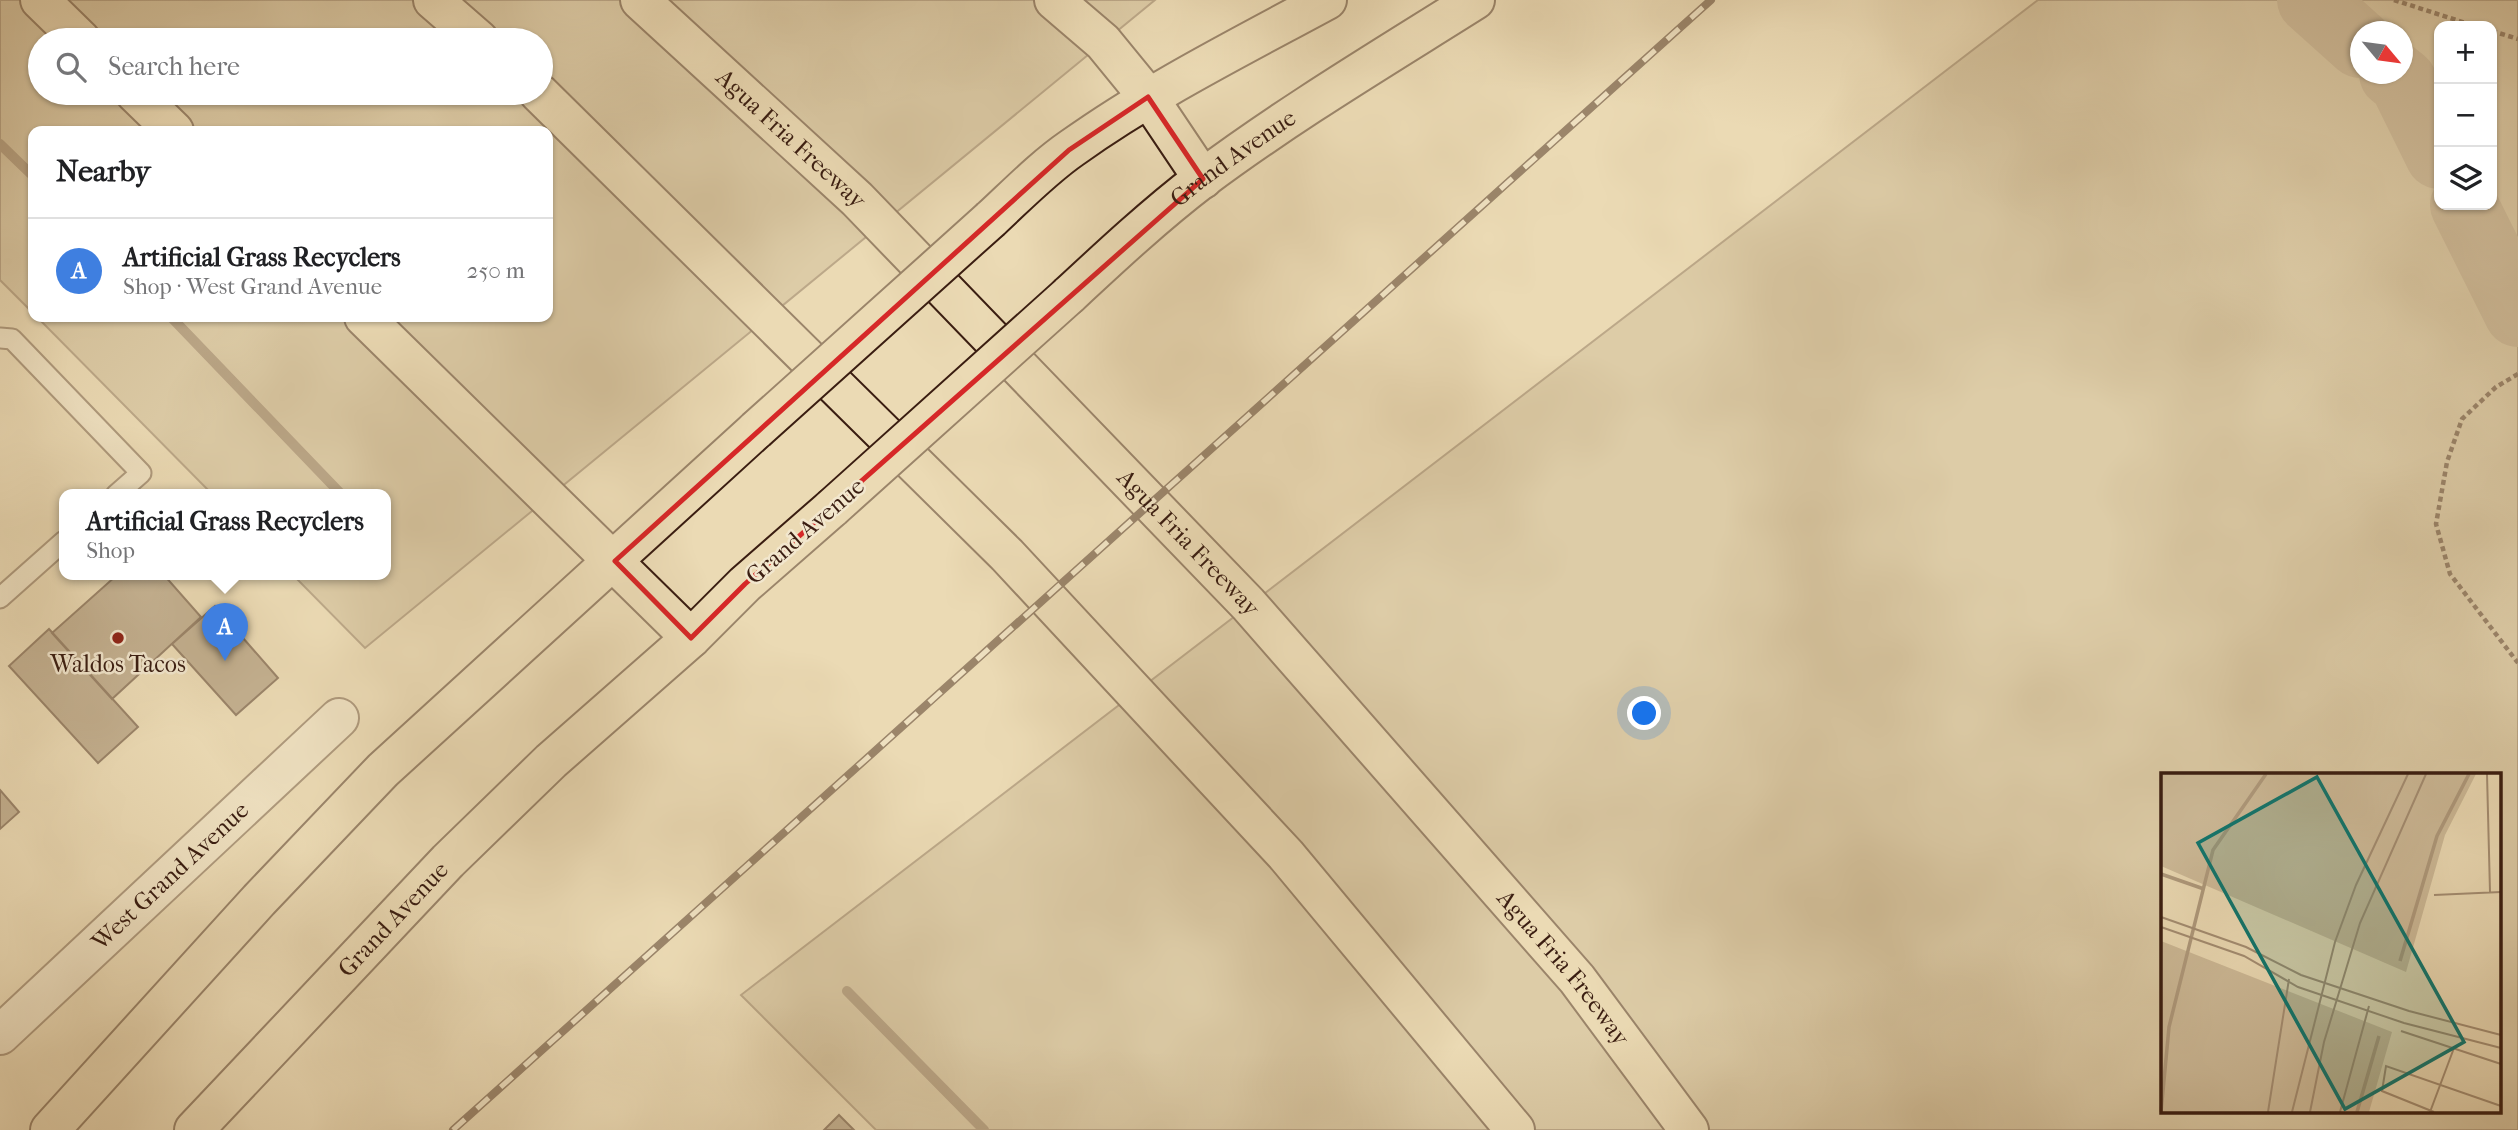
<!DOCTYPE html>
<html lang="en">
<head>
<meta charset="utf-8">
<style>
  body { margin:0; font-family:"IM FELL French Canon",serif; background:#f6f6f6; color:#202124 }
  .controls { position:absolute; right:21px; top:21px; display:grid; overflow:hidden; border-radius:14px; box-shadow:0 2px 5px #0004 }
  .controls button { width:63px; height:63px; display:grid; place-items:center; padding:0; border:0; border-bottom:2px solid #e0e0e0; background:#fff; color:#202124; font:35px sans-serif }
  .compass { position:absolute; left:2350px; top:21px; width:63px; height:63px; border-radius:50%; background:#fff; box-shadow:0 2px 5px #0004; rotate:119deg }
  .you { position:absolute; left:1645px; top:714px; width:24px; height:24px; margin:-18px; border:5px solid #fff; border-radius:50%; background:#1a73e8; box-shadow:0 0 0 10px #1a73e833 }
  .badge { display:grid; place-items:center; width:46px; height:46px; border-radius:50%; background:#2563eb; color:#fff; font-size:23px; font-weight:700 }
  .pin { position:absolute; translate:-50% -58px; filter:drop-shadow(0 2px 4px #0008) }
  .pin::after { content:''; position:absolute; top:37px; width:24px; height:21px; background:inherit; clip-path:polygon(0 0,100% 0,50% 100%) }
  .popup { position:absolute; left:59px; top:489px; width:332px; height:91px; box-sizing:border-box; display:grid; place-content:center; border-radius:14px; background:#fff; filter:drop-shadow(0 2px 5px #0005); font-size:23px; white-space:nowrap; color:#757577 }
  .popup b { font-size:26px; color:#202124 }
  .popup::after { content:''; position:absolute; left:50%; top:100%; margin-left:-14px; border:14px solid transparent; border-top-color:#fff }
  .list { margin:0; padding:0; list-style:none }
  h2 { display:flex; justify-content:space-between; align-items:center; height:91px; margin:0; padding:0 28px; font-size:30px }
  h2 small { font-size:23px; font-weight:400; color:#757577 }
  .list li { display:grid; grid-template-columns:46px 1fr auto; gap:21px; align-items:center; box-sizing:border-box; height:105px; padding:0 28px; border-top:2px solid #e0e0e0 }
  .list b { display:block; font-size:26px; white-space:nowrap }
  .list p { margin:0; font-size:23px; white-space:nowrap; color:#757577 }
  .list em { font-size:23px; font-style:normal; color:#757577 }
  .icon { flex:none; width:38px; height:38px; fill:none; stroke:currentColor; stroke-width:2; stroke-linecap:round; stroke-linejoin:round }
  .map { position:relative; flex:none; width:2518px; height:1130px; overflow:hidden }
  .search { position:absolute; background:#fff; box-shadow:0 2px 5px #0004; left:28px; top:28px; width:525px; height:77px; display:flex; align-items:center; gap:18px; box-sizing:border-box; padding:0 24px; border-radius:38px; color:#757577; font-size:26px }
  .panel { position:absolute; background:#fff; box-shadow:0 2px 5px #0004; left:28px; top:126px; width:525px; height:196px; border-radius:14px }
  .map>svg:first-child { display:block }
</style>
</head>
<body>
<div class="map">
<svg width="2518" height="1130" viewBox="0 0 2518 1130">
  <rect width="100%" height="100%" fill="#ebdab4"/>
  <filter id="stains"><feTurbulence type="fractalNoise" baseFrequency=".00286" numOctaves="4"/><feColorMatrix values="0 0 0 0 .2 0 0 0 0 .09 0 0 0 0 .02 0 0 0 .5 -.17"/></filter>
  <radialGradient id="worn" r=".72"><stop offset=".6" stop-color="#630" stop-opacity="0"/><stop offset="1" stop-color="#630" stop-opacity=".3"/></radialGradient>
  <!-- green -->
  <path fill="#cdba98" stroke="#846c54" stroke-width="2" fill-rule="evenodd" d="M0 0H1155L365 648 293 575H386V495H213L37 317H548V131H33V313L0 280ZM40 40H541V93H40Z
    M2038 0H2518V1130H876L741 995ZM2439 26H2492V205H2439ZM2360 32H2402V74H2360ZM2163 775H2499V1111H2163Z"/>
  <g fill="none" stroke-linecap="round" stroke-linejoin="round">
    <!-- stream -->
    <path stroke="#806852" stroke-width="10" d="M0 144 33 176
      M171 317 342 495
      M847 991 984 1130"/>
    <!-- river -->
    <path stroke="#af9a7d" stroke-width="68" d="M2311 0 2360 44
      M2393 74 2403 82 2439 155
      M2464 205 2518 313"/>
  </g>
  <!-- building -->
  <path fill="#967f66" stroke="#3a1d11" stroke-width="2" d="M117 575H164L201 617 112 699 52 633Z
    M215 606 278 678 236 715 172 644Z
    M49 629 138 727 98 763 9 666Z
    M0 790 19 812 0 829Z
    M839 1115 854 1130H824Z"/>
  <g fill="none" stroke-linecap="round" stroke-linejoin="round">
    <!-- lane casing -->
    <g stroke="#664c3a" stroke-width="23">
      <path id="lane" d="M0 338 12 339 141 473 116 495
        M0 598 64 541"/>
    </g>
    <!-- street casing -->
    <g stroke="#664c3a" stroke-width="42">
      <g id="street">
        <path id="s1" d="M0 1035 339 718"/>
      </g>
    </g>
    <!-- highway casing -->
    <g stroke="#3a1d11" stroke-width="42">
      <g id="highway">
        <path d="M40 0 81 40"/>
        <path d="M433 0 479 40"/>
        <path id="s2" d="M640 0 857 199 1248 604 1577 979 1689 1130"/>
        <path d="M1054 0 1103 42 1148 97 1203 179"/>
        <path d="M135 93 174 131"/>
        <path d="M539 93 1007 555 1286 855 1515 1130"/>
        <path d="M991 219C1017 195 1043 168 1072 148 1152 91 1240 47 1327 0"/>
        <path id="s3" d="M1069 295C1112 255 1155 215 1202 179 1289 114 1383 58 1475 0"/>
        <path d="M364 317 691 638"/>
        <path d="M50 1130 259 900 383 770 756 430"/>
        <path id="s4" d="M194 1130 448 861 551 761 691 638 745 584 832 508"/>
      </g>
    </g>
    <!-- path -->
    <path stroke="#3a1d11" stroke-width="4.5" stroke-dasharray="5 3.5" stroke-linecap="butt" d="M2394 0 2475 26
      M2492 31 2518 39
      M2518 374 2496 387 2462 419 2447 462 2436 524 2450 574 2518 663"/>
    <!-- lane -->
    <use href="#lane" stroke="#f2e7ce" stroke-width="19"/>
    <!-- street -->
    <use href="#street" stroke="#f2e7ce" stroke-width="38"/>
    <!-- highway -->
    <use href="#highway" stroke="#ebdab4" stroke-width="38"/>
    <!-- rail casing -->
    <g stroke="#3a1d11" stroke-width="8">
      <path id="rail" d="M453 1130 1711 0"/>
    </g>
    <!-- rail -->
    <use href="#rail" stroke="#f2e7ce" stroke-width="5" stroke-dasharray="16" stroke-linecap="butt"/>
    <!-- highway-bridge casing -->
    <g stroke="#3a1d11" stroke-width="42" stroke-linecap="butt">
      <path id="highway-bridge" d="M756 430 991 219
        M832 508 1069 295"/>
    </g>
    <!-- highway-bridge -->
    <use href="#highway-bridge" stroke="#ebdab4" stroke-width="38"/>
  </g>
  <!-- marked area -->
  <path d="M0 0H2518V1130H0ZM1148 97 1203 179 745 584 691 638 615 561 1069 150Z" fill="#ebdab4" fill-opacity=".55" fill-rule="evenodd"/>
  <path fill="none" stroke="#d62828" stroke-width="5" stroke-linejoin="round" d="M1148 97 1203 179 745 584 691 638 615 561 1069 150Z"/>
  <!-- markers -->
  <circle fill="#8f2418" stroke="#f2e7ce" stroke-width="2.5" cx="118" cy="638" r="7"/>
  <g text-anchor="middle" stroke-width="5" stroke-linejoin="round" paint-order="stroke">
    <!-- street labels -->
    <g font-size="24" fill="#3a1d11" stroke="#f2e7ce">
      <text dy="8" stroke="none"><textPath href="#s2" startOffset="205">Agua Fria Freeway</textPath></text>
      <text dy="8" stroke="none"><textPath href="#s3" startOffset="214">Grand Avenue</textPath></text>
      <text transform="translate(805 531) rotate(-41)" y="8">Grand Avenue</text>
      <text dy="8" stroke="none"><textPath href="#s2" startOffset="772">Agua Fria Freeway</textPath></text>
      <text dy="8" stroke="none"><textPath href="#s1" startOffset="233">West Grand Avenue</textPath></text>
      <text dy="8" stroke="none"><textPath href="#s4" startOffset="290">Grand Avenue</textPath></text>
      <text dy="8" stroke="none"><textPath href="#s2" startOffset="1339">Agua Fria Freeway</textPath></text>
    </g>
    <!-- poi labels -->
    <g font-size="24" fill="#3a1d11" stroke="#f2e7ce">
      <text x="118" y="672">Waldos Tacos</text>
    </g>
  </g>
  <!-- overview -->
  <g transform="translate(2161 773)">
    <rect width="340" height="340" fill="#ebdab4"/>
    <path d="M0 1H315L284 62 245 199 0 93ZM0 168 231 259 208 339H0Z" fill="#cdba98"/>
    <path fill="none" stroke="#af9a7d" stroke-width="3.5" d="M0 101 43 116M239 188 276 63 308 1M0 339 8 254 52 77 105 1M196 339 218 263"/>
    <path fill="none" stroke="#a48e73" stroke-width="2" d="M326 1 329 119M273 122 340 119M0 144 85 174 140 202 248 238 340 262M0 154 83 183 137 214 243 250 340 275M240 258 340 291M107 339 128 206M131 339 174 169 195 112 247 1M149 339 163 269 199 150 265 1M179 339 208 233M269 339 293 275M273 339 221 318 225 293 340 333"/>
    <path fill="#0f766e" fill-opacity="0.15" stroke="#0f766e" stroke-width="3.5" d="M156 4 303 269 184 336 37 70Z"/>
    <rect width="340" height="340" fill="none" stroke="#3a1d11" stroke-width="3.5"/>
  </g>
  <rect width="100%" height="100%" filter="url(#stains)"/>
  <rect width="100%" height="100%" fill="url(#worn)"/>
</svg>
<div class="controls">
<button>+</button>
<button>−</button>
<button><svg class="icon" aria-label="layers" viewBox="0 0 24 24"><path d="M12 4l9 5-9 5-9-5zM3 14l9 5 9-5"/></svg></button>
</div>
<svg class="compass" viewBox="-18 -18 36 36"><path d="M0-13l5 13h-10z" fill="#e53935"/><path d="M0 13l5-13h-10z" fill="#757577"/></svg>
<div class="you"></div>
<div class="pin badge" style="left:225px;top:661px;background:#3f7fe0">A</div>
<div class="popup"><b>Artificial Grass Recyclers</b>Shop</div>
<div class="search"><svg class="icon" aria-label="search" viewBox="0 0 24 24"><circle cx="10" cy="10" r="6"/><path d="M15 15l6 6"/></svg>Search here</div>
<section class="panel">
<h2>Nearby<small></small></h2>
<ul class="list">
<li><span class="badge" style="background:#3f7fe0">A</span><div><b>Artificial Grass Recyclers</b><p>Shop · West Grand Avenue</p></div><em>250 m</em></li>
</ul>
</section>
</div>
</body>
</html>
